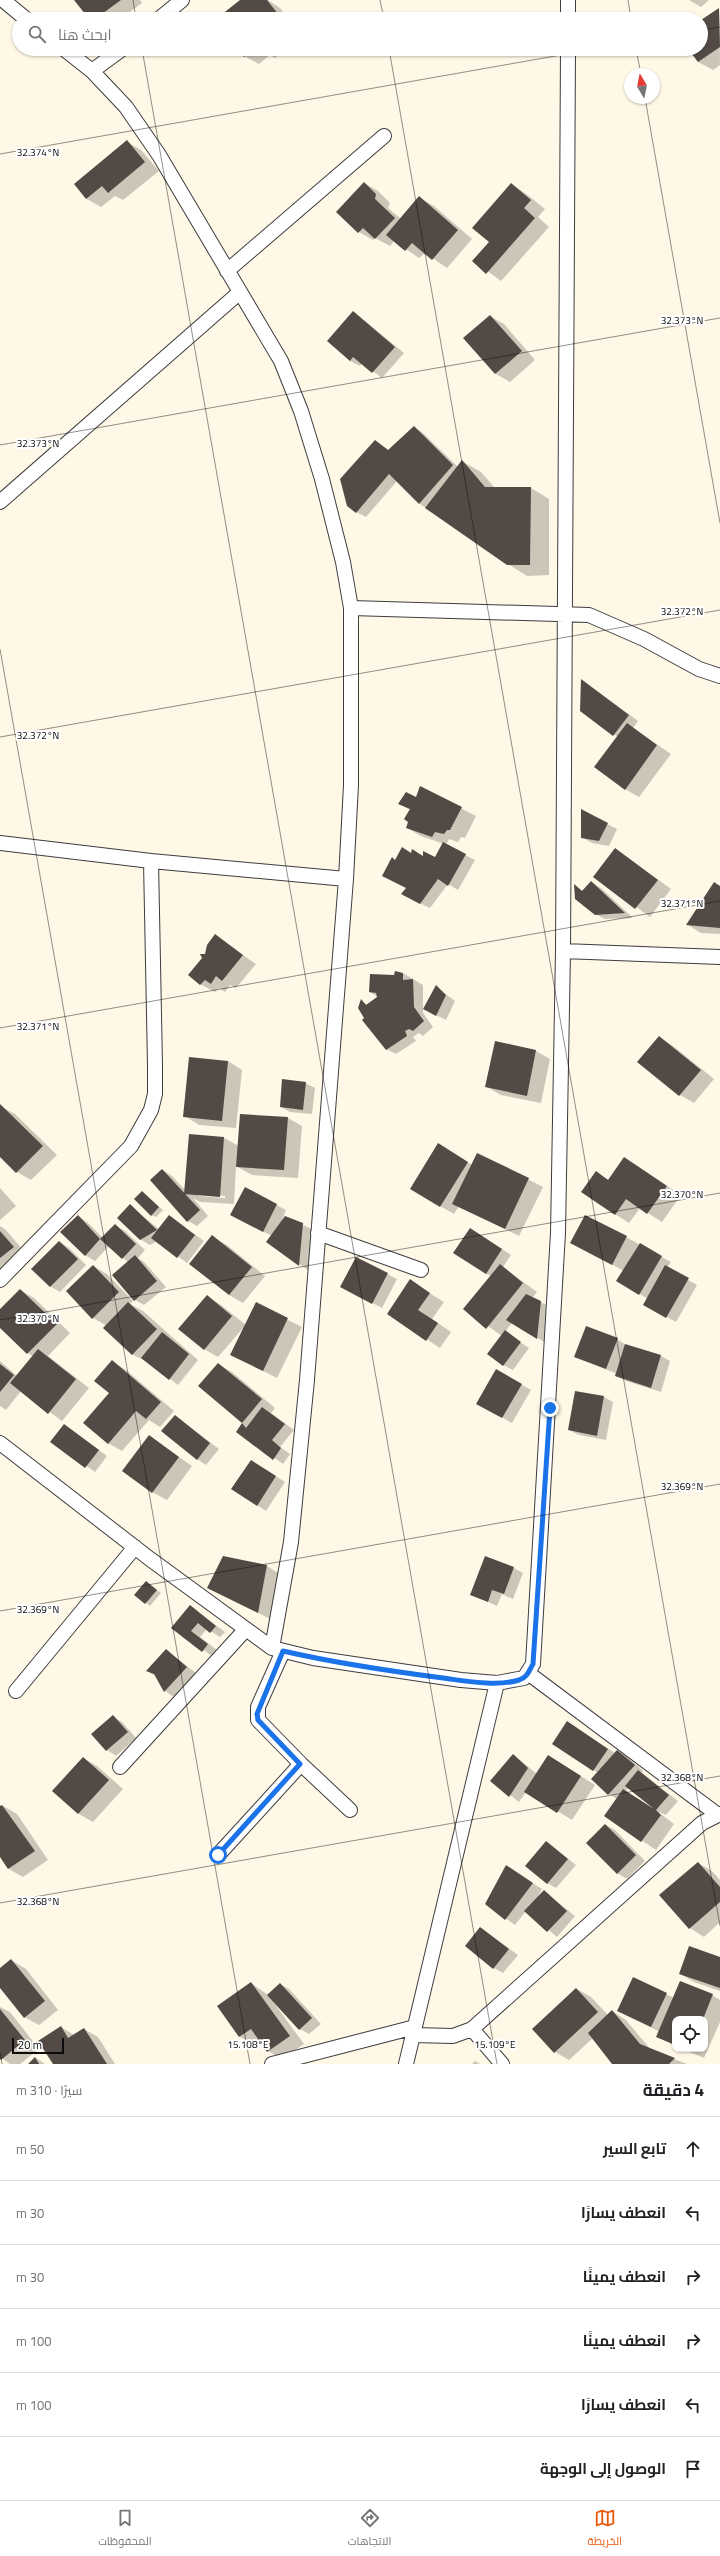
<!DOCTYPE html>
<html lang="ar">
<head>
<meta charset="utf-8">
<style>
  body { margin:0; font-family:Georgia,Cairo,serif; background:#f2f2f2; color:#202124; direction:rtl }
  .controls { position:absolute; right:12px; bottom:12px; display:grid; overflow:hidden; border-radius:8px; box-shadow:0 1px 3px #0004 }
  .controls button { width:36px; height:36px; display:grid; place-items:center; padding:0; border:0; border-bottom:1px solid #e0e0e0; background:#fff; color:#202124; font:20px sans-serif }
  .compass { position:absolute; left:624px; top:68px; width:36px; height:36px; border-radius:50%; background:#fff; box-shadow:0 1px 3px #0004; rotate:350deg }
  .scale { position:absolute; left:12px; bottom:10px; width:52px; box-sizing:border-box; padding-left:4px; border:2px solid #0a0a0a; border-top:0; font-size:11px; line-height:14px; white-space:nowrap; color:#0a0a0a; -webkit-text-stroke:3px #fff; paint-order:stroke }
  .stop { position:absolute; width:12px; height:12px; margin:-9px; border:3px solid #1a73e8; border-radius:50%; background:#fff }
  .stop.end { background:#1a73e8; border-color:#fff; box-shadow:0 1px 4px #0008 }
  .list { margin:0; padding:0; list-style:none }
  h2 { display:flex; justify-content:space-between; align-items:center; height:52px; margin:0; padding:0 16px; font-size:17px }
  h2 small { font-size:13px; font-weight:400; color:#757577 }
  .list li { display:grid; grid-template-columns:26px 1fr auto; gap:12px; align-items:center; box-sizing:border-box; height:64px; padding:0 16px; border-top:1px solid #e0e0e0 }
  .list b { display:block; font-size:15px; white-space:nowrap }
  .list em { font-size:13px; font-style:normal; color:#757577 }
  .icon { flex:none; width:22px; height:22px; fill:none; stroke:currentColor; stroke-width:2; stroke-linecap:round; stroke-linejoin:round }
  .map { position:relative; flex:none; width:720px; height:2064px; overflow:hidden; direction:ltr }
  .search { position:absolute; background:#fff; box-shadow:0 1px 3px #0004; left:12px; right:12px; top:12px; height:44px; display:flex; align-items:center; gap:10px; box-sizing:border-box; padding:0 14px; border-radius:22px; color:#757577; font-size:15px }
  .sheet { height:436px; background:#fff }
  nav { display:flex; justify-content:space-around; align-items:center; box-sizing:border-box; height:56px; border-top:1px solid #e0e0e0; background:#fff; font-size:11px; color:#757577 }
  nav a { display:grid; justify-items:center; gap:2px }
  nav .on { color:#ea580c }
  .map>svg:first-child { display:block }
</style>
</head>
<body>
<div class="map">
<svg width="720" height="2064" viewBox="0 0 720 2064">
  <rect width="100%" height="100%" fill="#fff8e7"/>
  <!-- shadow -->
  <path fill="#0003" fill-rule="evenodd" d="M76 0H140L142 3 120 19H90Z
    M242 0H268L280 8 289 19H218Z
    M689 0H709L701 7Z
    M719 9 720 65 713 70 698 62 690 49H701V22Z
    M239 49H286L275 58 270 55 259 64 244 56Z
    M127 142 141 150 159 171 123 200 115 196 101 207 87 199 75 184Z
    M364 183 378 191 390 203 388 208 401 219 420 198 434 206 472 239 447 268 425 253 419 258 394 241 390 246 375 238 373 240 359 232Z
    M511 184 525 193 545 209 538 217 549 227 501 281 474 261 490 242Z
    M354 312 404 353 382 378 362 363 360 366 350 361 328 341Z
    M490 316 504 324 535 360 510 382 496 374 465 338Z
    M414 427 423 433 458 467 462 461 481 472 495 488H531L549 499V575L527 576 508 564 420 504 397 481 366 517 356 512 375 441 390 451Z
    M582 680 638 721 633 728 671 754 639 797 625 789 618 737 581 711Z
    M420 787 476 816 465 838 461 837 458 842 449 839 446 845 475 860 458 890 448 884 430 908 411 899 396 861 412 854 435 859 444 844 421 836 407 828 410 810 400 804 416 799Z
    M582 811 617 829 609 846 592 843 582 837Z
    M616 849 671 889 650 917 595 877Z
    M591 882 601 888 633 918 605 919 595 914 575 886 583 891Z
    M720 887V934L701 933 688 925Z
    M215 936 256 964 236 988 230 985 225 992 219 988 215 992 200 984 206 956Z
    M403 973 423 985V1013L433 1027 423 1036 419 1033 413 1037 416 1041 396 1054 386 1049 366 1019 361 1001 368 1005 378 997 370 992 395 976Z
    M436 987 455 1001 446 1020 434 1014Z
    M659 1037 673 1046 714 1079 694 1103 680 1095 639 1062Z
    M496 1043 536 1051 550 1059 541 1103 501 1095 487 1087Z
    M228 1061 242 1070 236 1128 199 1125 185 1116Z
    M305 1083 315 1088 312 1114 290 1112 281 1107Z
    M0 1106 15 1114 57 1155 31 1180 17 1172 0 1156Z
    M288 1118 302 1126 298 1178 252 1175 236 1166 234 1204 200 1202 193 1198 208 1216 197 1226 188 1221 163 1170 172 1176 186 1191 224 1138 239 1146ZM199 1194 225 1196V1198L199 1196Z
    M452 1152 472 1165 478 1154 543 1187 519 1236 459 1206 454 1214 440 1206Z
    M625 1158 681 1195 662 1222 640 1208 629 1223 615 1214 596 1173 609 1180Z
    M0 1188 16 1206 0 1220Z
    M245 1188 286 1210 280 1225 285 1217 312 1229 308 1270 267 1242 272 1236 241 1220Z
    M142 1192 163 1210 156 1217 151 1215Z
    M130 1206 159 1229 170 1216 204 1241 187 1263 157 1241 150 1245 140 1239Z
    M78 1216 87 1222 103 1238 115 1225 125 1231 145 1250 138 1258 144 1262 166 1287 144 1305 135 1300 128 1262 109 1246 95 1261 85 1255Z
    M0 1226 6 1230 27 1255 0 1278Z
    M479 1234 511 1255 503 1267 537 1292 532 1298 551 1307 546 1343 512 1323 505 1332 529 1348 513 1370 503 1365 502 1336 464 1309 491 1276 486 1274Z
    M212 1237 227 1245 265 1276 243 1303 229 1295Z
    M626 1237 671 1262 667 1268 697 1285 676 1322 644 1305 648 1299 618 1281 624 1271 571 1243Z
    M60 1242 69 1248 86 1265 60 1292 50 1286Z
    M93 1266 107 1274 133 1301 130 1304 143 1311 198 1360 178 1385 148 1362 133 1355 105 1328 107 1326 93 1318Z
    M387 1274 397 1279 382 1308 351 1292Z
    M410 1281 444 1302 432 1319 451 1332 440 1348 388 1314Z
    M20 1290 34 1298 70 1333 48 1356 89 1388 62 1421 21 1391 6 1410 0 1406V1361L17 1376 33 1357 0 1327V1311Z
    M207 1296 221 1305 246 1325 256 1304 302 1327 277 1378 231 1355 244 1327 218 1357 204 1349Z
    M617 1339 626 1345 661 1356 670 1361 661 1392 626 1381 616 1376 617 1374 575 1356Z
    M112 1361 126 1370 174 1411 160 1427 149 1420 122 1451 108 1443Z
    M218 1364 232 1372 275 1408 271 1413 294 1430 280 1447 290 1454 283 1464 238 1431 243 1422 199 1386Z
    M496 1370 531 1390 512 1423 477 1403Z
    M604 1397 613 1402 606 1440 579 1435 569 1430Z
    M175 1416 219 1449 206 1465 197 1459Z
    M64 1425 107 1456 95 1472 52 1441Z
    M149 1436 192 1466 167 1500 152 1492Z
    M260 1466 285 1482 266 1511 257 1505Z
    M223 1557 267 1566 281 1575 272 1620 209 1588Z
    M514 1568 523 1573 513 1599 502 1594 497 1606 471 1594Z
    M150 1585 161 1593 150 1606 136 1595Z
    M190 1606 225 1632 220 1637 207 1629 200 1637 217 1650 212 1656 173 1628Z
    M166 1650 196 1673 174 1697 165 1691 156 1676 147 1671Z
    M113 1717 122 1722 136 1738 116 1756 107 1750Z
    M581 1731 615 1753 618 1751 627 1756 643 1771 642 1773 678 1801 666 1815 657 1811 674 1824 656 1850 605 1816 617 1799 609 1794 598 1773 553 1744ZM629 1787 653 1807 652 1808 626 1791Z
    M514 1755 537 1774 549 1756 595 1785 572 1820 526 1792 519 1802 492 1781Z
    M83 1758 97 1766 123 1789 93 1822 79 1814 53 1790Z
    M3 1806 17 1814 48 1860 23 1877 9 1869 0 1856V1808Z
    M606 1825 615 1830 645 1861 627 1879 617 1873Z
    M547 1842 576 1865 556 1888 547 1883Z
    M698 1863 712 1871 720 1880V1922L704 1937 690 1928Z
    M515 1872 542 1889 536 1900 544 1891 575 1916 557 1937 526 1911 515 1925 486 1904Z
    M481 1928 518 1955 503 1973 494 1968Z
    M720 1958V1991L694 1982 680 1974Z
    M11 1960 26 1969 58 2010 39 2025 24 2017 0 1986V1969Z
    M633 1978 674 1998 712 1995 720 2000V2022L704 2058 682 2049H705V2019H675V2046L658 2036 660 2032 618 2011Z
    M251 1983 268 1995 280 1984 289 1989 321 2024 309 2034 300 2029 274 2003 304 2044 282 2059 268 2051 260 2040 254 2045 240 2037Z
    M577 1989 591 1997 608 2015 612 2011 626 2020 651 2050 687 2064H614L593 2038 569 2060 555 2052Z
    M0 2007 10 2012 39 2049 20 2064H10L0 2057Z
    M61 2027 74 2035 84 2029 98 2037 115 2064H54Z
    M36 2058 45 2064H30Z
    M475 2061 480 2064H472Z"/>
  <!-- building -->
  <path fill="#534a46" d="M74 0H121L95 19H89Z
    M240 0H267L282 19H216Z
    M719 8 720 47 698 62 688 49H701V20Z
    M237 49H253L244 57Z
    M127 140 145 162 108 193 102 186 86 199 74 184Z
    M364 182 376 194 375 199 395 218 375 239 363 228 358 233 336 212Z
    M511 183 531 200 524 208 535 218 486 274 472 261 489 242 472 228Z
    M419 196 458 230 432 260 412 243 405 251 386 235Z
    M353 311 395 347 372 373 353 357 350 361 327 341Z
    M490 315 522 351 495 374 463 338Z
    M414 426 453 465 419 504 389 474 356 513 347 506 340 479 375 440 388 450Z
    M462 460 485 487H531L530 565H507L425 508Z
    M581 679 629 715 613 736 580 711Z
    M627 723 657 745 625 790 594 767Z
    M420 786 462 807 450 830H447L444 834 435 832 432 837 406 828 408 822 404 819 410 809 398 804 406 792 416 797Z
    M581 809 608 823 599 841 581 838Z
    M443 842 466 854 448 886 438 879 420 904 401 894 406 888 382 876 392 857 395 860 402 847 411 853 412 849 423 856V851L435 857Z
    M615 848 658 880 635 909 593 877Z
    M591 881 625 913 595 915 575 899 574 884 582 891Z
    M714 882 720 886V928L686 925Z
    M215 934 243 955 222 981 216 976 211 984 205 980 200 985 188 975 202 958 200 954H205L207 945Z
    M395 971 403 973V980L413 979 414 1007 424 1021 413 1031 409 1029 405 1031 407 1036 386 1050 362 1020 364 1018 358 1008 361 999 366 1005 377 997 376 993 369 992 370 974 394 975Z
    M436 985 446 995 436 1016 423 1009Z
    M659 1036 701 1070 679 1096 637 1062Z
    M495 1041 536 1050 527 1096 485 1087Z
    M189 1057 228 1061 222 1121 183 1117Z
    M282 1079 306 1082 303 1110 280 1107Z
    M0 1104 43 1146 16 1173 0 1157Z
    M240 1114 288 1117 284 1170 236 1167Z
    M189 1134 224 1137 220 1197 184 1194Z
    M438 1143 468 1162 440 1207 410 1189Z
    M477 1153 529 1178 505 1229 452 1204Z
    M624 1157 667 1186 647 1214 626 1199 615 1215 581 1192 596 1171 608 1180Z
    M162 1169 200 1210 187 1222 150 1180Z
    M245 1187 277 1204 263 1232 230 1215Z
    M142 1191 159 1207 151 1216 134 1199Z
    M130 1204 157 1230 140 1240 117 1218Z
    M78 1215 100 1239 85 1256 60 1232Z
    M169 1215 195 1235 177 1258 151 1238Z
    M585 1215 627 1236 612 1265 570 1243Z
    M285 1216 303 1223 299 1266 266 1242Z
    M115 1224 136 1244 122 1259 100 1239Z
    M470 1228 502 1249 486 1274 453 1253Z
    M0 1231 14 1247 0 1258Z
    M212 1235 252 1267 229 1295 189 1264Z
    M59 1241 78 1259 50 1287 31 1269Z
    M640 1243 662 1256 639 1295 616 1281Z
    M135 1255 157 1281 134 1301 112 1275Z
    M356 1257 388 1273 372 1304 340 1287Z
    M500 1264 523 1283 486 1329 463 1309Z
    M93 1265 119 1292 92 1319 66 1291Z
    M665 1265 689 1278 666 1318 643 1305Z
    M410 1279 430 1293 418 1310 438 1323 426 1341 387 1314Z
    M20 1289 57 1324 27 1354 0 1328V1309Z
    M526 1294 541 1301 537 1339 506 1320Z
    M207 1295 232 1316 204 1350 178 1329Z
    M128 1302 157 1329 132 1355 103 1328Z
    M256 1302 288 1318 263 1371 230 1355Z
    M586 1326 618 1338 606 1369 574 1357Z
    M505 1330 521 1342 503 1366 487 1354Z
    M162 1332 189 1354 169 1380 141 1358Z
    M625 1344 661 1355 651 1388 615 1376Z
    M38 1349 76 1379 48 1414 10 1383Z
    M112 1360 161 1402 146 1419 136 1411 108 1444 83 1423 109 1393 94 1381Z
    M218 1363 262 1399 242 1423 198 1386Z
    M0 1364 14 1375 0 1392Z
    M496 1369 522 1384 502 1418 476 1404Z
    M575 1391 604 1396 597 1436 568 1430Z
    M262 1407 285 1424 272 1440 281 1448 273 1460 236 1432 242 1423 246 1428Z
    M175 1415 210 1443 197 1460 161 1431Z
    M64 1424 99 1450 85 1468 50 1442Z
    M149 1435 179 1457 152 1493 122 1471Z
    M251 1460 276 1476 257 1506 231 1489Z
    M223 1556 267 1565 258 1613 207 1588Z
    M485 1556 514 1567 504 1594 492 1590 488 1602 470 1595Z
    M146 1581 157 1590 145 1604 134 1595Z
    M190 1605 216 1626 210 1633 198 1623 191 1631 208 1644 202 1652 171 1628Z
    M166 1649 187 1667 164 1692 154 1674 146 1671Z
    M113 1715 128 1732 106 1751 91 1734Z
    M567 1721 608 1749 593 1771 552 1744Z
    M617 1750 635 1765 608 1795 591 1779Z
    M513 1754 528 1768 509 1797 490 1781Z
    M548 1755 581 1776 557 1813 524 1792Z
    M83 1757 109 1780 78 1814 52 1791Z
    M638 1770 669 1795 656 1810 661 1815 641 1842 604 1816 623 1789 654 1809 625 1786Z
    M2 1805 35 1851 8 1869 0 1857V1806Z
    M605 1824 636 1855 617 1874 586 1843Z
    M546 1841 568 1859 547 1884 525 1866Z
    M698 1862 720 1887V1902L689 1929 659 1895Z
    M506 1865 533 1883 505 1920 485 1904Z
    M544 1890 567 1911 547 1932 524 1911Z
    M480 1927 509 1949 493 1969 465 1946Z
    M689 1946 720 1957V1988L679 1974Z
    M11 1959 45 2001 24 2018 0 1988V1968Z
    M633 1977 667 1993 651 2027 617 2011Z
    M680 1981 713 1994 703 2019H675V2045L656 2037Z
    M251 1982 290 2036 267 2052 251 2029 239 2037 217 2006Z
    M280 1983 312 2018 299 2030 267 1995Z
    M576 1988 598 2012 554 2053 532 2029Z
    M0 2009 25 2040 1 2060 0 2059Z
    M612 2010 640 2044 675 2058 669 2064H612L588 2033Z
    M61 2026 68 2038 84 2028 107 2064H53L38 2041Z
    M35 2057 39 2064H28Z"/>
  <g fill="none" stroke-linecap="round" stroke-linejoin="round">
    <!-- minor casing -->
    <g stroke="#3d3d3d" stroke-width="16">
      <path id="minor" d="M3 0 26 19
        M159 19 182 0
        M568 19V0
        M64 49 92 71 126 107 159 155 281 361 301 411 322 479 343 562 351 608V785L346 879 307 1380 291 1542 272 1648
        M92 71 122 49
        M227 271 384 136
        M0 502 240 292
        M351 608 589 615 644 639 699 669 720 676
        M0 843 151 861 346 879
        M563 951 720 957
        M318 1233 421 1270
        M0 1280 131 1146 151 1110 155 1094V1065L151 861
        M0 1443 150 1559 272 1648 313 1658 461 1680 497 1683 524 1678 533 1664 558 1233 563 951 568 49
        M283 1651 258 1707V1720L301 1764 350 1810
        M528 1673 718 1815
        M16 1691 135 1547
        M120 1767 246 1629
        M218 1855 301 1764
        M472 2029 502 2064
        M413 2035 453 2036 472 2029 702 1823 720 1814
        M272 2064 415 2027
        M406 2064 497 1683"/>
    </g>
    <!-- minor -->
    <use href="#minor" stroke="#fff" stroke-width="14"/>
  </g>
  <g fill="none" stroke-linecap="round" stroke-linejoin="round">
    <!-- route -->
    <path stroke="#1a73e8" stroke-width="5" d="M218 1855 300 1764 258 1720 257 1714 283 1651C335 1663 389 1671 443 1678 466 1681 497 1687 519 1680 527 1678 529 1671 533 1664L550 1408"/>
  </g>
  <!-- ticks -->
  <path fill="none" stroke="#0a0a0a" stroke-width="1" stroke-opacity="0.45" d="M133 0 136 19M380 0 384 19M628 0 631 19M701 30 720 27M142 49 497 2064M389 49 720 1926M636 49 641 74M645 98 720 523M0 154 595 49M0 445 720 318M0 649 250 2064M0 737 720 610M0 1028 720 901M0 1320 720 1193M0 1611 720 1484M0 1903 720 1776M0 2052 2 2064"/>
  <g font-size="10" text-anchor="middle" fill="#0a0a0a" stroke="#fff" stroke-width="4" stroke-linejoin="round" paint-order="stroke">
    <text x="38" y="156">32.374°N</text>
    <text x="682" y="324">32.373°N</text>
    <text x="38" y="447">32.373°N</text>
    <text x="682" y="615">32.372°N</text>
    <text x="38" y="739">32.372°N</text>
    <text x="682" y="907">32.371°N</text>
    <text x="38" y="1030">32.371°N</text>
    <text x="682" y="1198">32.370°N</text>
    <text x="38" y="1322">32.370°N</text>
    <text x="682" y="1490">32.369°N</text>
    <text x="38" y="1613">32.369°N</text>
    <text x="682" y="1781">32.368°N</text>
    <text x="38" y="1905">32.368°N</text>
    <text x="248" y="2048">15.108°E</text>
    <text x="495" y="2048">15.109°E</text>
  </g>
</svg>
<div class="controls">
<button><svg class="icon" aria-label="locate" viewBox="0 0 24 24"><circle cx="12" cy="12" r="6"/><path d="M12 2v4M12 18v4M2 12h4M18 12h4"/></svg></button>
</div>
<svg class="compass" viewBox="-18 -18 36 36"><path d="M0-13l5 13h-10z" fill="#e53935"/><path d="M0 13l5-13h-10z" fill="#757577"/></svg>
<div class="scale">20 m</div>
<div class="stop" style="left:218px;top:1855px"></div>
<div class="stop end" style="left:550px;top:1408px"></div>
<div class="search"><svg class="icon" aria-label="search" viewBox="0 0 24 24"><circle cx="10" cy="10" r="6"/><path d="M15 15l6 6"/></svg>ابحث هنا</div>
</div>
<section class="sheet">
<h2>4 دقيقة<small>سيرًا · 310 m</small></h2>
<ul class="list">
<li><svg class="icon" aria-label="ahead" viewBox="0 0 24 24"><path d="M12 20V5M6 11l6-6 6 6"/></svg><div><b>تابع السير</b></div><em>50 m</em></li>
<li><svg class="icon" aria-label="left" viewBox="0 0 24 24"><path d="M17 20v-9H6M10 6l-5 5 5 5"/></svg><div><b>انعطف يسارًا</b></div><em>30 m</em></li>
<li><svg class="icon" aria-label="right" viewBox="0 0 24 24"><path d="M7 20v-9h11M14 6l5 5-5 5"/></svg><div><b>انعطف يمينًا</b></div><em>30 m</em></li>
<li><svg class="icon" aria-label="right" viewBox="0 0 24 24"><path d="M7 20v-9h11M14 6l5 5-5 5"/></svg><div><b>انعطف يمينًا</b></div><em>100 m</em></li>
<li><svg class="icon" aria-label="left" viewBox="0 0 24 24"><path d="M17 20v-9H6M10 6l-5 5 5 5"/></svg><div><b>انعطف يسارًا</b></div><em>100 m</em></li>
<li><svg class="icon" aria-label="arrive" viewBox="0 0 24 24"><path d="M6 21V4h12l-3 4 3 4H6"/></svg><div><b>الوصول إلى الوجهة</b></div></li>
</ul>
</section>
<nav>
<a class="on"><svg class="icon" aria-label="map" viewBox="0 0 24 24"><path d="M3 6l6-2 6 2 6-2v14l-6 2-6-2-6 2zM9 4v14M15 6v14"/></svg>الخريطة</a>
<a><svg class="icon" aria-label="directions" viewBox="0 0 24 24"><path d="M12 3l9 9-9 9-9-9zM9 14v-3h6M13 9l2 2-2 2"/></svg>الاتجاهات</a>
<a><svg class="icon" aria-label="saved" viewBox="0 0 24 24"><path d="M7 4h10v16l-5-4-5 4z"/></svg>المحفوظات</a>
</nav>
</body>
</html>
